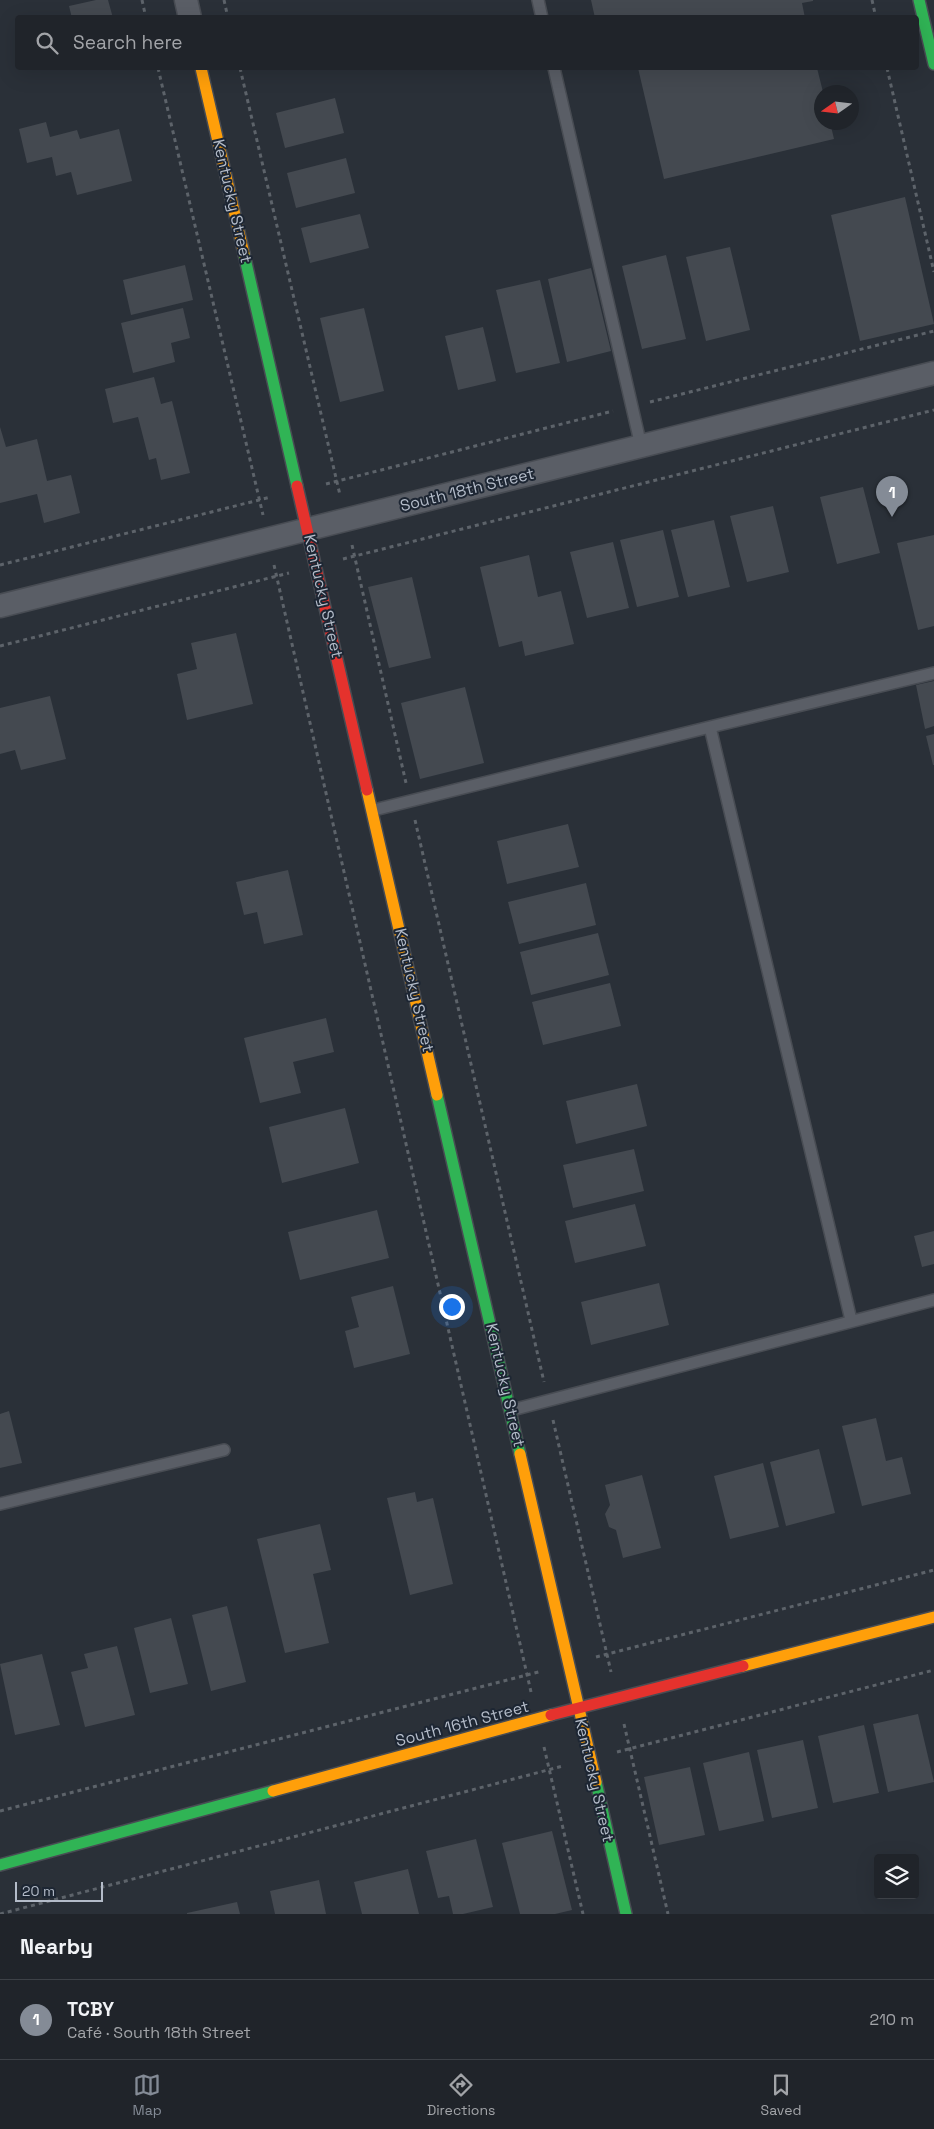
<!DOCTYPE html>
<html lang="en">
<head>
<meta charset="utf-8">
<style>
  body { margin:0; font-family:"Space Grotesk",sans-serif; background:#282c32; color:#f1f3f6 }
  .controls { position:absolute; right:15px; bottom:15px; display:grid; overflow:hidden; border-radius:5px; box-shadow:0 5px 20px #0002 }
  .controls button { width:45px; height:45px; display:grid; place-items:center; padding:0; border:0; border-bottom:1px solid #3d4147; background:#20242a; color:#f1f3f6; font:25px sans-serif }
  .compass { position:absolute; left:814px; top:85px; width:45px; height:45px; border-radius:50%; background:#20242a; box-shadow:0 5px 20px #0002; rotate:256deg }
  .scale { position:absolute; left:15px; bottom:12px; width:88px; box-sizing:border-box; padding-left:5px; border:2px solid #b4bcc9; border-top:0; font-size:14px; line-height:18px; white-space:nowrap; color:#b4bcc9; -webkit-text-stroke:4px #1d2633; paint-order:stroke }
  .you { position:absolute; left:451px; top:1306px; width:18px; height:18px; margin:-12px; border:4px solid #fff; border-radius:50%; background:#1a73e8; box-shadow:0 0 0 8px #1a73e833 }
  .badge { display:grid; place-items:center; width:32px; height:32px; border-radius:50%; background:#848b96; color:#fff; font-size:16px; font-weight:700 }
  .pin { position:absolute; translate:-50% -41px; filter:drop-shadow(0 1px 2px #0008) }
  .pin::after { content:''; position:absolute; top:26px; width:18px; height:15px; background:inherit; clip-path:polygon(0 0,100% 0,50% 100%) }
  .list { margin:0; padding:0; list-style:none }
  h2 { display:flex; justify-content:space-between; align-items:center; height:65px; margin:0; padding:0 20px; font-size:21px }
  h2 small { font-size:16px; font-weight:400; color:#a2a4a8 }
  .list li { display:grid; grid-template-columns:32px 1fr auto; gap:15px; align-items:center; box-sizing:border-box; height:80px; padding:0 20px; border-top:1px solid #3d4147 }
  .list b { display:block; font-size:19px; white-space:nowrap }
  .list p { margin:0; font-size:16px; white-space:nowrap; color:#a2a4a8 }
  .list em { font-size:16px; font-style:normal; color:#a2a4a8 }
  .icon { flex:none; width:28px; height:28px; fill:none; stroke:currentColor; stroke-width:2; stroke-linecap:round; stroke-linejoin:round }
  .map { position:relative; flex:none; width:934px; height:1914px; overflow:hidden }
  .search { position:absolute; background:#20242a; box-shadow:0 5px 20px #0002; left:15px; right:15px; top:15px; height:55px; display:flex; align-items:center; gap:12px; box-sizing:border-box; padding:0 18px; border-radius:5px; color:#a2a4a8; font-size:19px }
  .sheet { height:145px; background:#20242a }
  nav { display:flex; justify-content:space-around; align-items:center; box-sizing:border-box; height:70px; border-top:1px solid #3d4147; background:#20242a; font-size:14px; color:#a2a4a8 }
  nav a { display:grid; justify-items:center; gap:2px }
  nav .on { color:#848b96 }
  .map>svg:first-child { display:block }
</style>
</head>
<body>
<div class="map">
<svg width="934" height="1914" viewBox="0 0 934 1914">
  <rect width="100%" height="100%" fill="#2a3038"/>
  <!-- building -->
  <path fill="#444950" d="M96 0H108L113 18H72L69 6Z
    M591 0H813V1L802 3 805 18H595Z
    M638 68H817L823 92 822 122H830L834 139 664 179Z
    M335 98 344 133 285 148 276 113Z
    M46 122 50 137 77 130 80 139 119 129 132 181 77 195 71 172 56 176 52 157 27 163 19 129Z
    M346 158 355 193 296 208 287 173Z
    M905 197 934 324 860 341 831 215Z
    M360 214 369 248 310 263 301 228Z
    M730 247 750 330 706 341 686 257Z
    M666 255 686 339 642 349 622 266Z
    M185 265 193 300 131 315 123 280Z
    M591 268 611 351 567 362 548 279Z
    M540 280 560 363 516 373 496 290Z
    M183 308 190 338 171 343 175 362 133 373 121 323Z
    M364 308 384 391 340 402 320 318Z
    M483 327 496 381 458 390 445 336Z
    M154 377 161 404 172 401 190 473 161 480 156 458 149 460 138 417 113 423 105 389Z
    M0 427 6 447 37 439 47 481 71 475 80 513 44 523 37 494 0 503Z
    M863 487 880 553 837 564 820 497Z
    M773 506 789 572 747 582 730 516Z
    M714 520 730 587 688 597 671 530Z
    M663 530 679 597 637 607 620 540Z
    M934 535V626L918 630 897 543Z
    M613 542 629 608 587 618 570 552Z
    M529 555 538 597 561 591 574 644 525 656 522 641 499 647 480 567Z
    M412 577 431 658 389 668 368 587Z
    M236 633 253 704 187 720 177 674 197 669 191 643Z
    M934 681V726L925 729 916 685Z
    M465 687 484 763 420 779 401 703Z
    M50 696 66 759 21 770 15 750 0 754V708Z
    M934 734V765H933L926 736Z
    M568 824 579 867 507 884 497 841Z
    M288 870 303 935 264 944 257 912 244 915 236 882Z
    M586 883 596 925 519 944 508 902Z
    M598 933 609 975 531 995 520 952Z
    M610 983 621 1026 543 1045 532 1002Z
    M326 1018 334 1052 293 1062 301 1093 260 1103 244 1038Z
    M637 1084 647 1126 576 1144 566 1101Z
    M345 1108 359 1163 282 1183 269 1127Z
    M634 1149 644 1191 573 1208 563 1165Z
    M635 1204 646 1246 575 1263 565 1221Z
    M377 1210 389 1258 300 1280 288 1232Z
    M934 1231V1264L922 1267 914 1236Z
    M659 1283 669 1325 591 1345 581 1302Z
    M393 1286 410 1354 354 1368 345 1331 359 1327 351 1297Z
    M9 1411 22 1463 0 1468V1414Z
    M876 1418 886 1461 902 1457 911 1494 862 1506 842 1426Z
    M819 1449 835 1513 786 1526 770 1462Z
    M763 1463 779 1527 730 1539 714 1476Z
    M642 1475 661 1548 623 1558 616 1530 609 1527 605 1514 610 1505 605 1485Z
    M415 1492 417 1502 433 1498 453 1584 410 1595 387 1498Z
    M320 1524 331 1570 313 1574 329 1643 285 1653 257 1539Z
    M227 1606 246 1682 211 1691 192 1615Z
    M171 1618 188 1684 150 1693 134 1628Z
    M117 1646 135 1715 85 1727 71 1672 88 1668 84 1654Z
    M42 1654 60 1725 15 1735 0 1664Z
    M918 1714 934 1782 888 1792 873 1724Z
    M864 1725 879 1793 833 1803 818 1736Z
    M803 1740 818 1808 772 1818 757 1750Z
    M749 1752 764 1821 719 1831 703 1763Z
    M690 1767 705 1835 659 1845 644 1777Z
    M552 1831 572 1910 555 1914H520L502 1843Z
    M476 1839 493 1907 463 1914H453L449 1896 438 1898 426 1851Z
    M408 1869 419 1914H362L354 1882Z
    M319 1880 326 1914H275L270 1891Z
    M237 1902 240 1914H187V1913Z"/>
  <g fill="none" stroke-linecap="round" stroke-linejoin="round">
    <!-- lane casing -->
    <g stroke="#484c53" stroke-width="14">
      <path id="lane" d="M538 0 542 18
        M554 68 641 446
        M374 810 710 727
        M851 1320 710 727 934 673
        M512 1410 934 1300
        M0 1504 224 1450"/>
    </g>
    <!-- street casing -->
    <g stroke="#484c53" stroke-width="25">
      <path id="street" d="M186 0 190 18
        M0 606 934 373"/>
    </g>
    <!-- fast casing -->
    <g stroke="#484c53" stroke-width="14">
      <path id="fast" d="M919 0 934 64
        M244 254 297 486
        M437 1095 520 1454
        M596 1782 626 1914
        M0 1865 273 1791"/>
    </g>
    <!-- slow casing -->
    <g stroke="#484c53" stroke-width="14">
      <path id="slow" d="M201 68 244 254
        M367 790 437 1095
        M520 1454 596 1782
        M743 1666 934 1617
        M273 1791 551 1715"/>
    </g>
    <!-- jam casing -->
    <g stroke="#484c53" stroke-width="14">
      <path id="jam" d="M297 486 367 790
        M551 1715 743 1666"/>
    </g>
    <!-- path -->
    <path stroke="#5d636a" stroke-width="3" stroke-dasharray="4 4" stroke-linecap="butt" d="M142 0 146 18
      M224 0 228 18
      M872 0 876 18
      M158 68 263 515
      M240 68 340 495
      M887 68 934 272
      M650 402 934 331
      M326 484 613 411
      M352 545 406 783
      M343 559 934 410
      M0 565 271 497
      M274 565 531 1692
      M0 646 289 573
      M415 820 544 1382
      M553 1420 611 1672
      M596 1657 934 1570
      M624 1724 668 1914
      M544 1747 583 1914
      M617 1752 934 1670
      M0 1811 542 1671
      M0 1914 563 1766"/>
    <!-- lane -->
    <use href="#lane" stroke="#5a5e66" stroke-width="11"/>
    <!-- street -->
    <use href="#street" stroke="#5a5e66" stroke-width="22"/>
    <!-- fast -->
    <use href="#fast" stroke="#30b455" stroke-width="11"/>
    <!-- slow -->
    <use href="#slow" stroke="#ff9f0a" stroke-width="11"/>
    <!-- jam -->
    <use href="#jam" stroke="#e5322d" stroke-width="11"/>
  </g>
  <g text-anchor="middle" stroke-width="4" stroke-linejoin="round" paint-order="stroke">
    <!-- street labels -->
    <g font-size="16" fill="#b4bcc9" stroke="#1d2633">
      <text transform="translate(233 201) rotate(77)" y="6">Kentucky Street</text>
      <text transform="translate(467 489) rotate(-14)" y="6">South 18th Street</text>
      <text transform="translate(324 596) rotate(77)" y="6">Kentucky Street</text>
      <text transform="translate(415 990) rotate(77)" y="6">Kentucky Street</text>
      <text transform="translate(506 1385) rotate(77)" y="6">Kentucky Street</text>
      <text transform="translate(462 1723) rotate(-15)" y="6">South 16th Street</text>
      <text transform="translate(595 1780) rotate(77)" y="6">Kentucky Street</text>
    </g>
  </g>
</svg>
<div class="controls">
<button><svg class="icon" aria-label="layers" viewBox="0 0 24 24"><path d="M12 4l9 5-9 5-9-5zM3 14l9 5 9-5"/></svg></button>
</div>
<svg class="compass" viewBox="-18 -18 36 36"><path d="M0-13l5 13h-10z" fill="#e53935"/><path d="M0 13l5-13h-10z" fill="#a2a4a8"/></svg>
<div class="scale">20 m</div>
<div class="you"></div>
<div class="pin badge" style="left:892px;top:517px">1</div>
<div class="search"><svg class="icon" aria-label="search" viewBox="0 0 24 24"><circle cx="10" cy="10" r="6"/><path d="M15 15l6 6"/></svg>Search here</div>
</div>
<section class="sheet">
<h2>Nearby<small></small></h2>
<ul class="list">
<li><span class="badge">1</span><div><b>TCBY</b><p>Café · South 18th Street</p></div><em>210 m</em></li>
</ul>
</section>
<nav>
<a class="on"><svg class="icon" aria-label="map" viewBox="0 0 24 24"><path d="M3 6l6-2 6 2 6-2v14l-6 2-6-2-6 2zM9 4v14M15 6v14"/></svg>Map</a>
<a><svg class="icon" aria-label="directions" viewBox="0 0 24 24"><path d="M12 3l9 9-9 9-9-9zM9 14v-3h6M13 9l2 2-2 2"/></svg>Directions</a>
<a><svg class="icon" aria-label="saved" viewBox="0 0 24 24"><path d="M7 4h10v16l-5-4-5 4z"/></svg>Saved</a>
</nav>
</body>
</html>
